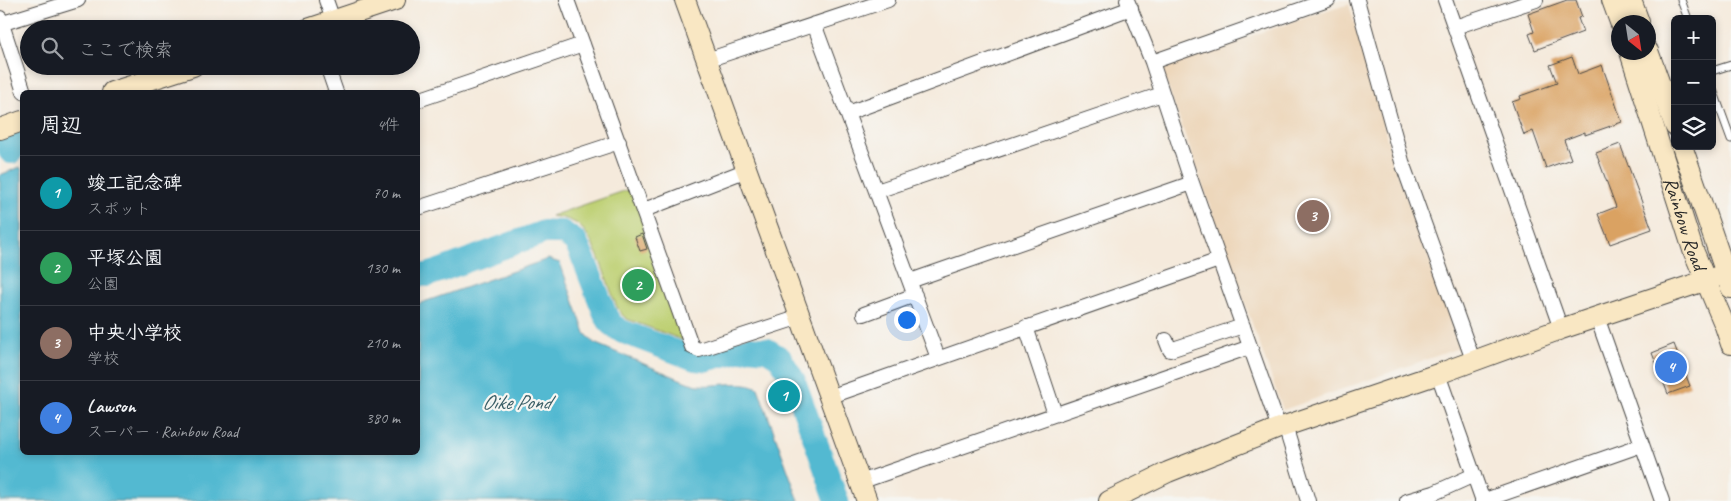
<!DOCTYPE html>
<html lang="ja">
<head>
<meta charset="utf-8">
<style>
  body { margin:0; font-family:Caveat,"Klee One",sans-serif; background:#242831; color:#f1f3f6 }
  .controls { position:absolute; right:15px; top:15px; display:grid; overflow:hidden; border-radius:8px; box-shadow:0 2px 8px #0003 }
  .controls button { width:45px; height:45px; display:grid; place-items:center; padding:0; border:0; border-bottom:1px solid #363941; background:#171b24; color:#f1f3f6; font:25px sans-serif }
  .compass { position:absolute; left:1611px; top:15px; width:45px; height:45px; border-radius:50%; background:#171b24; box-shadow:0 2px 8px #0003; rotate:150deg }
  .you { position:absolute; left:906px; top:319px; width:18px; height:18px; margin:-12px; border:4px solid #fff; border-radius:50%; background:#1a73e8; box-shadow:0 0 0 8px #1a73e833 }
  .badge { display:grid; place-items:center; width:32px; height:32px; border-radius:50%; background:#d1495b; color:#fff; font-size:16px; font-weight:700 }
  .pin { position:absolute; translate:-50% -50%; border:2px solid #fff; box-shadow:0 1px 5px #0006 }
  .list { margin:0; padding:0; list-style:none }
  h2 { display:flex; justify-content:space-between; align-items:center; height:65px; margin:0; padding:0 20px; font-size:21px }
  h2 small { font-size:16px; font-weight:400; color:#9ea1a6 }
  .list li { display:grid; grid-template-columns:32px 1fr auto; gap:15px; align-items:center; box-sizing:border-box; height:75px; padding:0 20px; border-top:1px solid #363941 }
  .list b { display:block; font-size:19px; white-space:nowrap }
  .list p { margin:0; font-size:16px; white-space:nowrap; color:#9ea1a6 }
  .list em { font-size:16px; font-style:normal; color:#9ea1a6 }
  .icon { flex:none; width:28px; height:28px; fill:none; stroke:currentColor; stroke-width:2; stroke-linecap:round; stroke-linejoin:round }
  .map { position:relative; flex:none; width:1731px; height:501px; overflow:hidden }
  .search { position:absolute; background:#171b24; box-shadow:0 2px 8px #0003; left:20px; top:20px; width:400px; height:55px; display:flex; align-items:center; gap:12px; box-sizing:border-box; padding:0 18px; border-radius:28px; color:#9ea1a6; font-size:19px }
  .panel { position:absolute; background:#171b24; box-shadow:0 2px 8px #0003; left:20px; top:90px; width:400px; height:365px; border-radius:8px }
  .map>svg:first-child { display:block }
</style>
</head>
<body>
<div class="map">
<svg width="1731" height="501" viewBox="0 0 1731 501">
  <rect width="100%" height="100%" fill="#f6f6f2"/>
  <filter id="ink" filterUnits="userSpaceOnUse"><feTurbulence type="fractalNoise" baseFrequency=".02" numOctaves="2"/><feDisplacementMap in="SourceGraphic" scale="10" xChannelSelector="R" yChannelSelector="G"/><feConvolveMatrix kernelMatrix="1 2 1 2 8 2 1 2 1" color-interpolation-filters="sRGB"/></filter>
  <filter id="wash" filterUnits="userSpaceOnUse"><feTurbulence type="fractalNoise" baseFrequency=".0096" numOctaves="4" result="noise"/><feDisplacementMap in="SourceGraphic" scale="20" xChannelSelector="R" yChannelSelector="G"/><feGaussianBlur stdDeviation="1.12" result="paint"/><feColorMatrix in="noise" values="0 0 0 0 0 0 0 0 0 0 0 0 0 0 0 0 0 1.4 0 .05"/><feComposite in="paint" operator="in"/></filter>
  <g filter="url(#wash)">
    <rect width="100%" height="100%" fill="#f5eadc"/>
    <!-- built -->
    <path fill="#edd7bb" d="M1349 4 1396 170 1460 344 1456 349 1283 410 1160 65Z"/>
    <!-- green -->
    <path fill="#bed073" stroke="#747e4f" d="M633 188 688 342 627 319 621 314 617 307C608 286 595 236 577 224 569 219 560 217 551 216Z"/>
    <!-- water -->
    <path fill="#53b9d1" stroke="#3f727e" d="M20 167 22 171V452H418V304L548 259 560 263 585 333 594 343 687 382C691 383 695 385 699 385 715 387 744 379 758 388L799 501H0V175Z"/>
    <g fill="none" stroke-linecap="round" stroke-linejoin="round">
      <!-- river -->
      <path stroke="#53b9d1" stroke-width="24" d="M11 152 9 142 22 140
        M418 275H428L544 232H562L575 241 582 255 606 316 611 324 621 331 695 359 705 360 749 348 767 350 780 358 794 381 837 501"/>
    </g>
    <g id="blocks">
      <!-- building -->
      <path fill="#daa262" d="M1567 0H1576L1582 17 1578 18 1583 32 1535 50 1529 34 1534 32 1528 14Z
        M1572 57 1578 74 1602 65 1622 122 1585 135V132L1564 140 1571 159 1546 168 1533 131 1524 135 1512 102 1521 99 1520 96 1557 83 1550 65Z
        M1620 144 1652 229 1610 244 1598 214 1616 207 1596 153Z
        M642 234 647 249 640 251 635 237Z
        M1674 344 1690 386 1668 394 1652 353Z"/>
    </g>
  </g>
  <g filter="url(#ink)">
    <use href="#blocks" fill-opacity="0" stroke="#494846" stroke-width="1"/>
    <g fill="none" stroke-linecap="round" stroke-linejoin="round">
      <!-- lane casing -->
      <g stroke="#494846" stroke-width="9">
        <path id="lane" d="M1681 0 1688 19
          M1712 71 1731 65
          M1712 87 1731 139
          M1662 89 1675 85"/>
      </g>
      <!-- street casing -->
      <g stroke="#494846" stroke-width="16">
        <path id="street" d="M326 0 333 20
          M567 0 692 347 699 350 800 317
          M1127 0 1152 62 1192 183 1279 428
          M1357 0 1403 165 1473 360
          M1445 0 1561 329
          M0 18 24 92
          M0 24 78 0
          M814 24 938 358
          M1455 27 1536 0
          M707 60 888 0
          M1152 62 1328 0
          M327 66 336 92
          M418 100 583 44
          M848 113 1131 8
          M877 191 1162 94
          M418 208 619 142
          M644 210 747 170
          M910 281 1192 183
          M864 314 915 295
          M1597 317 1662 501
          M1026 327 1055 414
          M1166 340 1170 350 1243 326
          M1438 374 1483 501
          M829 397 1219 260
          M1285 426 1308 501
          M860 482 1250 347
          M1407 501 1434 493 1474 475
          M1482 501 1642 445"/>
      </g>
      <!-- secondary casing -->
      <g stroke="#494846" stroke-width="22">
        <g id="secondary">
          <path d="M685 0 867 501"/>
          <path d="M1612 0 1620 22"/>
          <path d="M1631 0 1639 22"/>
          <path d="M308 29 395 0"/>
          <path d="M1648 51 1675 126"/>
          <path id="s1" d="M1630 52 1693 250 1725 326 1731 344"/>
          <path d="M112 92 193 66"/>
          <path d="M0 129 22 121"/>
          <path d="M1682 146 1731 288"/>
          <path d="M1109 501 1168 472 1279 428 1438 374 1561 329 1731 272"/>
        </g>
      </g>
      <!-- lane -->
      <use href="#lane" stroke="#fff" stroke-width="7"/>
      <!-- street -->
      <use href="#street" stroke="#fff" stroke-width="14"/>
      <!-- secondary -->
      <use href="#secondary" stroke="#f9e7c3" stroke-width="20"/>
    </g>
  </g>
  <g text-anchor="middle" stroke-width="4.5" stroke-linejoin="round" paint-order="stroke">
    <!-- street labels -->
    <g font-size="20" fill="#2b2b2b" stroke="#f6f6f2">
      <text dy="7" stroke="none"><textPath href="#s1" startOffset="180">Rainbow Road</textPath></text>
    </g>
    <!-- water labels -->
    <g font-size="21" font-style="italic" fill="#395d65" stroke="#f6f6f2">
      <text x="516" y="409">Oike Pond</text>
    </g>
  </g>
</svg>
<div class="controls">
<button>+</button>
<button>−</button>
<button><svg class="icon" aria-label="layers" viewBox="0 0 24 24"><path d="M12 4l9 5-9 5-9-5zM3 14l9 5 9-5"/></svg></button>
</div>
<svg class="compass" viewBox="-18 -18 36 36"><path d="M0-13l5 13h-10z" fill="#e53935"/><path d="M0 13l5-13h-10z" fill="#9ea1a6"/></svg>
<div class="you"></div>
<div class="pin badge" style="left:784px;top:396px;background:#0f9aa8">1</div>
<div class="pin badge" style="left:638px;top:285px;background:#2e9e5b">2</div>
<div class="pin badge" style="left:1313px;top:216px;background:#8d6e63">3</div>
<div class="pin badge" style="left:1671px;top:367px;background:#3f7fe0">4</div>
<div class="search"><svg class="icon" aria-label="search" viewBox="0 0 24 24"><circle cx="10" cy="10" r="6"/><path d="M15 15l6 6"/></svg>ここで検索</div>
<section class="panel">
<h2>周辺<small>4件</small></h2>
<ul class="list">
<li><span class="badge" style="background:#0f9aa8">1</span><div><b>竣工記念碑</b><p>スポット</p></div><em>70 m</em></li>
<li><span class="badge" style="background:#2e9e5b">2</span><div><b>平塚公園</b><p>公園</p></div><em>130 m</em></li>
<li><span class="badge" style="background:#8d6e63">3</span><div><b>中央小学校</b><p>学校</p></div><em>210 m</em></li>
<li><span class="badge" style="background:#3f7fe0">4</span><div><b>Lawson</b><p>スーパー · Rainbow Road</p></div><em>380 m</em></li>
</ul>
</section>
</div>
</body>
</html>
